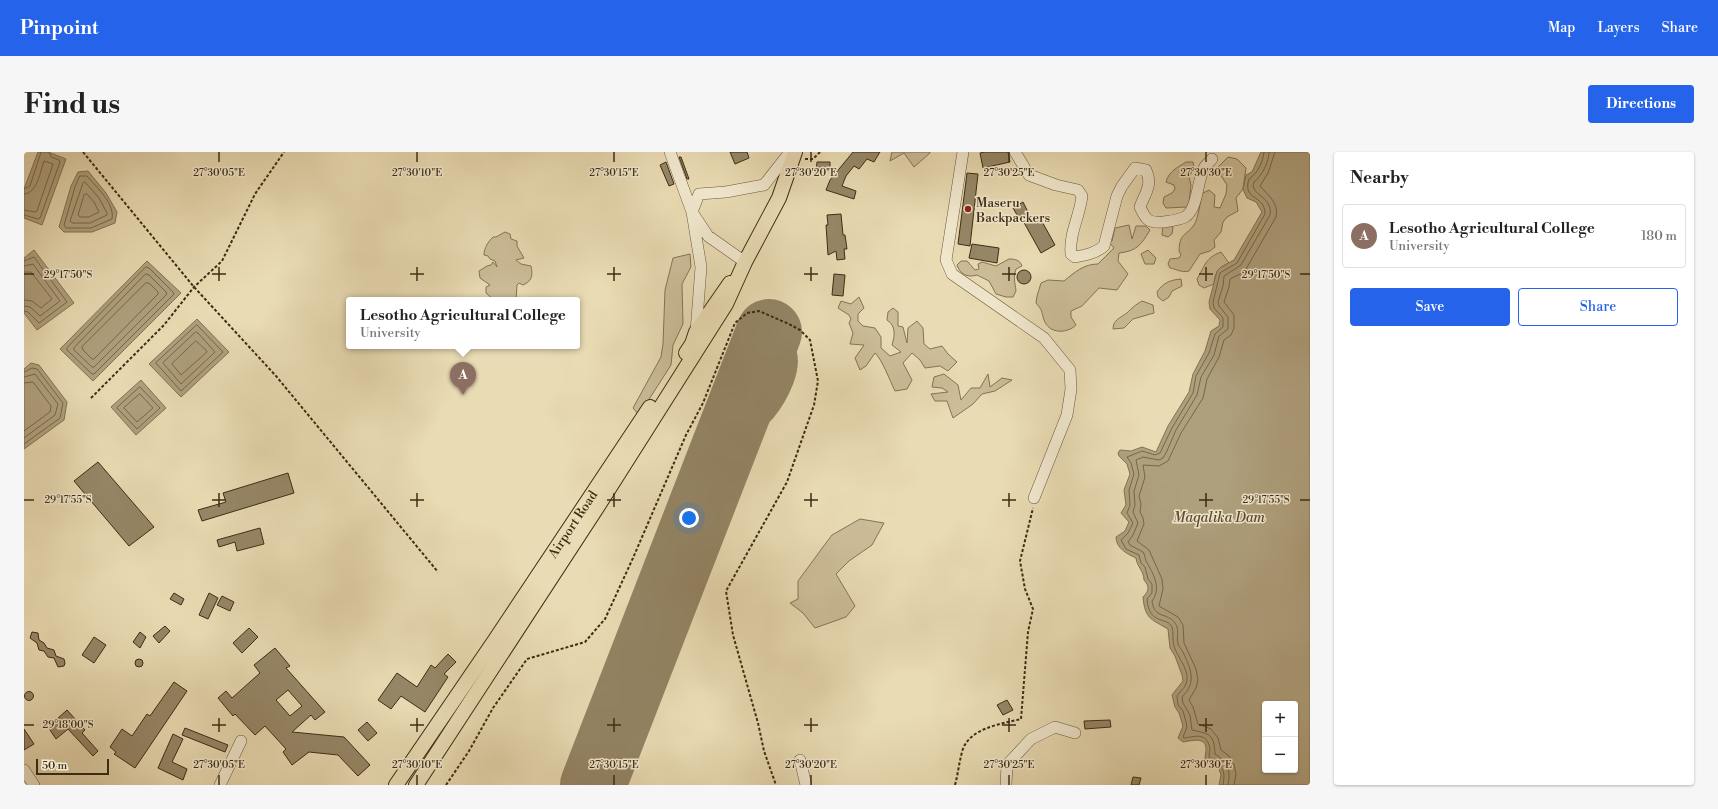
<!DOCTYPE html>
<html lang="en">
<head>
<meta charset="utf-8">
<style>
  body { margin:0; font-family:"Libre Bodoni",serif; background:#f6f6f6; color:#222 }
  .controls { position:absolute; right:12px; bottom:12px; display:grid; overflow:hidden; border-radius:4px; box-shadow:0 1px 3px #0004 }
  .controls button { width:36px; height:36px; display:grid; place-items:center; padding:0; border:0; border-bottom:1px solid #e0e0e0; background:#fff; color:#222; font:20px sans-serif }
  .scale { position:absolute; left:12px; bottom:10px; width:73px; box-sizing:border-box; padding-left:4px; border:2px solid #3d2c14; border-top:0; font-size:11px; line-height:14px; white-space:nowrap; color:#3d2c14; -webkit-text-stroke:3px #f1e8ce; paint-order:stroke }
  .you { position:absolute; left:665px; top:366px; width:14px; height:14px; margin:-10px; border:3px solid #fff; border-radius:50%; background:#1a73e8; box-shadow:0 0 0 6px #1a73e833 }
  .badge { display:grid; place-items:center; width:26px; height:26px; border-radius:50%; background:#2563eb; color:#fff; font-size:13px; font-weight:700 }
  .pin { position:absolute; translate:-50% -33px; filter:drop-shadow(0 1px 2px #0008) }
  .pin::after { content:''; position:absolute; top:21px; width:14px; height:12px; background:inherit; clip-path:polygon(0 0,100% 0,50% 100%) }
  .popup { position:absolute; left:322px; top:145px; width:234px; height:52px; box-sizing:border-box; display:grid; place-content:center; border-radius:4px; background:#fff; filter:drop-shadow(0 1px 3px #0005); font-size:13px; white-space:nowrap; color:#767676 }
  .popup b { font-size:15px; color:#222 }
  .popup::after { content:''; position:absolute; left:50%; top:100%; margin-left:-8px; border:8px solid transparent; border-top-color:#fff }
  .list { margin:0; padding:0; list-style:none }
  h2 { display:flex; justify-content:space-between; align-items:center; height:52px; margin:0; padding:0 16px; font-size:17px }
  h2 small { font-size:13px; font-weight:400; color:#767676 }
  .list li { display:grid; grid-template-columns:26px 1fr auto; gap:12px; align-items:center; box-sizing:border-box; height:64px; margin:0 8px 8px; padding:0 8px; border:1px solid #e0e0e0; border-radius:4px }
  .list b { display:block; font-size:15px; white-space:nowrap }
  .list p { margin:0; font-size:13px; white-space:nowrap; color:#767676 }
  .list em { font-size:13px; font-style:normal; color:#767676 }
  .actions { display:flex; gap:8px; padding:12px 16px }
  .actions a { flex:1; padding:9px 0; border:1px solid #2563eb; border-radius:4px; text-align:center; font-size:14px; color:#2563eb }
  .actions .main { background:#2563eb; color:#fff }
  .map { position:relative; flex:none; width:1286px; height:633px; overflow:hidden; border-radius:4px }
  header { display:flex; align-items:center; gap:24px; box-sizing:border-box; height:56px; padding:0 20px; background:#2563eb; color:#fff }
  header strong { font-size:19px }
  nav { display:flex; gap:22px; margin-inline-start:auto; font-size:14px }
  .intro { display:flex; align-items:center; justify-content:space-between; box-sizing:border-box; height:96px; padding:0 24px }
  h1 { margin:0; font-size:28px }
  .button { padding:10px 18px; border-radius:4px; background:#2563eb; color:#fff; font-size:14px; font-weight:700 }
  main { display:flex; gap:24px; padding:0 24px }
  aside { flex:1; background:#fff; border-radius:4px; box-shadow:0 1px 3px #0004 }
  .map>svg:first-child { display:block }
</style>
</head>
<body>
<header>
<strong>Pinpoint</strong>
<nav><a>Map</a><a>Layers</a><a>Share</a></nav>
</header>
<div class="intro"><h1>Find us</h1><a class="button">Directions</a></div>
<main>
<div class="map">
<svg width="1286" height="633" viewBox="0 0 1286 633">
  <rect width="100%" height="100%" fill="#e9dbb3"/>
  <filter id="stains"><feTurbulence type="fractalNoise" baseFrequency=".005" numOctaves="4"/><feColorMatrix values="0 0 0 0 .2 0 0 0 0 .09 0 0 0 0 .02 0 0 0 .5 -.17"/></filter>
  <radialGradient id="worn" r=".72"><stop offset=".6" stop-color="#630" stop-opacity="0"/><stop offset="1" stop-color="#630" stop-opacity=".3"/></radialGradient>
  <!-- green -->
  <path fill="#ccbd98" stroke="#847456" d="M868 0H906V1L890 15 880 1 866 9Z
    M1204 5 1213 7 1222 16 1219 37 1212 46 1214 59 1203 65 1199 70 1197 80 1190 88 1191 95 1186 99 1176 102 1165 119C1157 121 1153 117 1146 116L1144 112 1146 107 1155 106 1157 103 1155 99C1156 80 1161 85 1170 73 1174 67 1177 49 1177 42L1185 38 1191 43 1190 55 1196 56 1202 42 1203 33 1196 22 1194 15Z
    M1162 10H1169L1170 16 1165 25 1167 33 1165 51 1163 55 1142 56 1139 51 1140 45 1148 41 1151 37 1150 33 1142 30C1145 19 1153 16 1162 10Z
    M1142 70 1149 75 1148 82 1144 85 1138 83 1139 72Z
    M1105 73 1108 87 1112 74H1122L1126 78C1117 93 1113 99 1095 101L1094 109 1104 122 1093 138 1075 136 1058 154 1047 159V165L1052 173C1043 182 1025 182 1020 168 1017 159 1019 159 1012 151L1013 144 1017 131 1024 128 1040 129C1051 120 1060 112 1074 112L1090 96 1085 90 1088 89 1091 76Z
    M481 80 486 82 487 87 493 89V94L500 106 492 108 497 112 507 114C509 124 508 129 499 133L495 131 493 133 492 148H470L462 141V135L466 133 456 126 455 119 463 114 467 113 469 110 473 115 471 109 466 107 464 104 460 103C460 96 464 90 469 85H472Z
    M1124 98 1132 106 1130 112H1121L1117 102Z
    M1197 100 1205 111C1195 115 1190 122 1190 132L1180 136 1175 133 1173 127C1181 114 1181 106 1197 100Z
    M666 102 667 115 658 132 659 172 649 193 647 213 615 263 609 256 637 205 639 192 641 138 649 106Z
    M985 107C991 107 996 108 998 114L992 117C989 126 991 130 992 139L989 145H982L972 142 965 129 953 123C943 126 936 122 933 113L937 109H943L951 118 955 117 954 112 958 110 972 114Z
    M1157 127 1158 134 1148 139 1145 145 1139 149 1134 145 1133 140C1139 131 1146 128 1157 127Z
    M835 145 840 156 834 162V169L839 174 851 176 857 185V196L866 204 877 200 868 193C871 183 872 174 863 168L864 160 869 156 874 160V174L879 175 883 191 884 176 893 169 899 176 900 192 906 197 918 194 924 202 933 210 924 219 916 214 901 216 896 208 888 201 879 211 888 228 883 237 871 239C866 229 858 207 851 201L842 214 836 218 831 206 840 193 826 192 829 181 825 171 827 167 825 163 814 156 817 149 827 152Z
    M1118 149 1129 153 1130 161 1109 167 1100 176 1089 177C1089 168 1096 166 1103 161 1108 156 1111 153 1118 149Z
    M920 222 934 233 937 248 947 236H956L964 222 966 235 978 226 988 228 971 239 958 242 949 252 929 266 923 249H911L907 242 924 240 918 236 908 235 910 225Z
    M836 367 860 371 848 393 825 409 812 422 831 454 822 465 791 476 779 461 766 451 774 447V429L799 395 808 383Z"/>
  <!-- water -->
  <path fill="#afa07d" stroke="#817253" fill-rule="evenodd" d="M14 0H24L42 7 18 73 0 66V37Z
    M1237 0H1286V633H1195L1197 623 1195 617 1181 607C1181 603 1182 601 1182 597 1182 584 1167 589 1159 590L1154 586 1159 574 1155 561 1151 555 1148 543 1159 529 1158 523 1151 504 1146 496 1144 477C1127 467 1121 467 1119 445 1125 439 1126 435 1120 428 1120 419 1113 415 1112 406 1103 402 1092 396 1092 385L1101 379 1105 370 1097 361 1102 353 1100 338 1106 322 1103 312 1095 304 1094 301 1096 298 1107 299 1118 295 1132 300 1144 274 1165 240 1169 222 1181 199 1187 179 1195 174 1196 168 1186 157 1185 150 1193 119 1197 115 1210 108 1238 60 1232 50 1223 46 1219 37 1222 23 1228 20ZM1241 552H1271V618H1241Z
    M64 19 82 41 93 60 91 71 68 80H40L35 75 47 34 54 20Z
    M10 98 50 151 13 178 0 161V106Z
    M123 109 157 141 69 229 36 197Z
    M173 167 205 200 157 245 125 212Z
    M7 211 15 213 43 250 40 268 0 297V217Z
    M117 228 142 256 112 283 87 255Z"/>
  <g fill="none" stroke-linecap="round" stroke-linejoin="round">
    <!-- shore -->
    <path stroke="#766648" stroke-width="1" d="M56 24H63C72 35 91 51 88 67L67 76H42L40 73 51 35Z
      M61 30 75 46 83 61V63L66 71H48L46 69 59 31Z
      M0 37 6 34 17 0
      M0 42C14 41 16 19 20 9L29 12 13 59 11 60 0 58
      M63 42 70 50 75 60 65 65H56L54 63 60 43Z
      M0 63 14 67 16 66 36 10 35 8 27 5 25 0
      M0 109 10 105 43 150 15 171 4 160 0 159
      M0 114 9 112 36 149 16 164 6 155 0 154
      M122 115 125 116 149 140 150 142 70 222H68L43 198V196Z
      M0 120H7L28 147 17 156 8 149 0 148
      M122 122 125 123 142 140 143 142 70 215H68L50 198V196Z
      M122 131H125L134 140V142L70 207H68L59 198 58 195Z
      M173 173 199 200 157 239 132 211Z
      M172 180 174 181 191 200 157 232 139 211Z
      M172 189 182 198 183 200 157 223 148 212Z
      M0 220 8 216 13 217 39 251 36 266 0 292
      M0 225 11 222 34 252 31 263 0 286
      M0 231 9 230 27 254 26 260 0 279
      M116 235 136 256 113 277 93 256Z
      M116 242 129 256 113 270 100 256Z
      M1199 633C1202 618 1198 612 1185 605 1185 601 1187 596 1185 593 1181 580 1169 585 1160 586L1159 585 1163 575 1162 570 1159 559 1154 553 1153 544C1155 540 1160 537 1162 532 1167 519 1153 505 1150 494 1148 488 1150 481 1148 475 1143 464 1125 474 1123 447L1128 441V432L1124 427 1121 415 1117 411 1115 403 1102 397 1097 388 1104 381 1109 371 1103 361 1106 353 1105 338 1110 322 1107 311 1103 305 1118 299 1131 303 1136 301 1148 276 1169 241 1172 224 1185 201 1191 182 1199 175V166L1190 156 1189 150 1196 121 1213 111 1241 62C1241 42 1218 49 1225 27 1234 21 1239 10 1240 0
      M1204 633C1207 618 1204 610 1191 602 1190 581 1185 582 1168 578L1166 563 1159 551 1158 545C1173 530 1167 518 1159 500 1158 498 1155 495 1154 492 1152 486 1156 477 1151 471 1143 460 1130 467 1128 449 1138 436 1129 421 1122 409 1121 406 1121 403 1119 400L1106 393 1104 390 1109 383 1114 371 1109 360 1111 353 1110 339 1115 323 1112 308 1119 305 1135 308 1139 306 1143 299 1152 278 1173 243 1177 225 1190 203 1195 184 1204 177V165L1195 154 1194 150 1199 134 1200 124 1217 113 1246 63C1249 44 1225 43 1230 30 1238 24 1245 10 1245 0
      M1210 633 1212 622 1210 613 1205 604 1197 598 1194 586 1187 577 1174 572 1169 555 1165 548 1172 536 1174 528 1172 517 1160 491 1159 473 1154 465 1135 454 1139 437 1138 427 1125 398 1113 389 1120 372 1119 366 1116 360 1117 352 1115 344 1121 325 1119 313 1135 314 1144 309 1157 281 1179 246 1183 227 1195 205 1200 188 1207 183 1210 176V163L1200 150 1205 135 1206 127 1218 121 1222 117 1252 65C1255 51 1244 43 1236 34L1244 21 1251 0"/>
    <!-- taxiway -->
    <path stroke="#938464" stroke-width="26" d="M695 308C700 299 705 290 712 283 720 273 730 267 739 258 750 245 770 211 756 195 752 189 745 186 738 186 714 186 722 206 721 220 721 231 719 241 718 251"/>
    <!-- runway -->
    <path stroke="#938464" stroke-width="66" d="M569 633 745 180"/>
  </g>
  <!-- building -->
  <path fill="#968767" stroke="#3d2c14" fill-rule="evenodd" d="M706 0H723L725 6 711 12Z
    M829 0H856L850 10 843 7 835 17 830 14 822 24 818 34 832 39 830 47 802 38 806 28Z
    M961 0H984L986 10 959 16 956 1Z
    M655 5H657L665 27H663Z
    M642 10 650 32 645 34 636 13Z
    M793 10H806V20L792 19Z
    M943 21 954 22 946 94 934 92Z
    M999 50 1009 70 1016 66 1031 93 1017 101 998 67 996 68 989 56Z
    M817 62 819 83H821L823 97H820L821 107 813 108 812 99 804 103 802 73H804L803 63Z
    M948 92 975 96 973 111 945 106Z
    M993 125a7 7 0 1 1 14 0a7 7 0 1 1-14 0Z
    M810 122 821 123 819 144 808 143Z
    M74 310 130 375 105 394 50 329Z
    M264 321 270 341 178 369 174 358 202 350 199 341Z
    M236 376 240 392 213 399 211 390 195 395 193 388Z
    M150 441 160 447 157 453 146 447Z
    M185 441 194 446 184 467 175 463Z
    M198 444 210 450 206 459 193 453Z
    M141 474 146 479 135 491 129 484Z
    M225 476 234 485 218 501 209 491Z
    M8 480 14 481 15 488 20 491 23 496 30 498 32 504 40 507 41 511 40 514 34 515 30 506 24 505 20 499 15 498 13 491 6 486Z
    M116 480 122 485 116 496 109 490Z
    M70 485 82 493 70 511 58 503Z
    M251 496 266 514 262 516 301 560 291 568 287 563 268 580 320 585 346 613 334 624 314 603 285 600 268 613 259 600 262 597 241 574 231 583 211 562 209 564 194 546 202 539 208 546 236 521 230 513ZM264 538 278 554 266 564 252 548Z
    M424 502 432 510 420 522 424 525 401 560 377 544 367 557 354 548 373 521 393 535 407 513 411 516Z
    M111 511a4 4 0 1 1 8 0a4 4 0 1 1-8 0Z
    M150 530 163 539 111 616 90 602 92 600 86 595 98 577 108 584 123 562 126 564Z
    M0.5 544a4.5 4.5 0 1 1 9 0a4.5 4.5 0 1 1-9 0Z
    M983 548 989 558 979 563 973 553Z
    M43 558 61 578 58 581 74 599 69 604 44 577 32 587 24 575Z
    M1086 568 1087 575 1061 577 1060 569Z
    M343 570 353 581 344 589 334 578Z
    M161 576 204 593 201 600 158 583Z
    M0 577 10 592 0 598Z
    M149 582 159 587 148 610 163 617 159 628 134 616Z
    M1109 625 1117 626 1115 633H1107Z"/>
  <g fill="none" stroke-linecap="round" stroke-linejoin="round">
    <!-- minor casing -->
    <g stroke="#68583c" stroke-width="12">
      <path id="minor" d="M646 0 668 60 684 84 721 110
        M939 0 922 108 928 122 1020 186 1046 218 1047 237 1043 263 1010 346
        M991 0 1005 23 1032 33 1054 38 1058 44C1056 64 1045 81 1047 102L1051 105C1062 103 1072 101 1080 94L1093 44 1098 34 1111 16 1122 18C1129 33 1121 41 1116 55 1122 68 1124 71 1139 70 1146 69 1155 68 1161 65 1174 57 1173 29 1180 16 1182 12 1186 10 1188 7
        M672 180 677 115 668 60 675 42 702 40 740 33 766 0
        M776 608 782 633
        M0 618 10 633
        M196 633 217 589
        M982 633 983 613 1007 587 1031 575 1051 581"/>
    </g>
    <!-- major casing -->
    <g stroke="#3d2c14" stroke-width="16">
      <g id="major">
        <path d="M662 201 668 192 672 180 706 131"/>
        <path id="s1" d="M372 633 471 488 626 255"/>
        <path d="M392 633 576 351 702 152 721 110 755 46 771 0"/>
      </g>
    </g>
    <!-- path -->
    <path stroke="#3d2c14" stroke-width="2" stroke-dasharray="3 2" stroke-linecap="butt" d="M59 0 170 135 252 224 414 420
      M781 7H789L796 0
      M67 246 140 173 170 135 198 109 231 42 260 0
      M422 633 445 599 469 556 503 507 561 490 581 467 609 406 662 283 679 251 711 171 723 161 735 159 765 172 776 178 786 188 794 229 790 253 763 330 702 439 709 483 734 571 740 599 752 633
      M931 633C934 622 935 611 938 600 944 576 977 572 997 567L1004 480 1009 457 1001 437 996 409 1009 356"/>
    <!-- minor -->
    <use href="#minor" stroke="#f1e8ce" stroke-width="11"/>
    <!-- major -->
    <use href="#major" stroke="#e9dbb3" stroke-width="14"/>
  </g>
  <!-- ticks -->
  <path fill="none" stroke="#3d2c14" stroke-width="1.5" d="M195 0V10M393 0V10M590 0V10M787 0V10M985 0V10M1182 0V10M195 115V129M393 115V129M590 115V129M787 115V129M985 115V129M1182 115V129M0 122H10M188 122H202M386 122H400M583 122H597M780 122H794M978 122H992M1175 122H1189M1276 122H1286M195 341V355M393 341V355M590 341V355M787 341V355M985 341V355M1182 341V355M0 348H10M188 348H202M386 348H400M583 348H597M780 348H794M978 348H992M1175 348H1189M1276 348H1286M195 566V580M393 566V580M590 566V580M787 566V580M985 566V580M1182 566V580M0 573H10M188 573H202M386 573H400M583 573H597M780 573H794M978 573H992M1175 573H1189M195 623V633M393 623V633M590 623V633M787 623V633M985 623V633M1182 623V633"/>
  <!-- markers -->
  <circle fill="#8f2418" stroke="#f1e8ce" stroke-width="1.5" cx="944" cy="57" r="4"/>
  <g text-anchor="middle" stroke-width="3" stroke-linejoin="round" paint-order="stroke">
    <!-- poi labels -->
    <g font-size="13" fill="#3d2c14" stroke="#f1e8ce" text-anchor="start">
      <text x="952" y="55">Maseru<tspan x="952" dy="15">Backpackers</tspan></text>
    </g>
    <!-- street labels -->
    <g font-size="13" fill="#3d2c14" stroke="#f1e8ce">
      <text dy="5" stroke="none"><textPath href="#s1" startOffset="315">Airport Road</textPath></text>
    </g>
    <!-- water labels -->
    <g font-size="14" font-style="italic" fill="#5a492e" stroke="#f1e8ce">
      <text x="1195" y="370">Maqalika Dam</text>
    </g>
  </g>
  <g font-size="10" text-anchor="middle" fill="#3d2c14" stroke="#f1e8ce" stroke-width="3" stroke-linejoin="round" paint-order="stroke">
    <text x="195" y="24">27°30'05"E</text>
    <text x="393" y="24">27°30'10"E</text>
    <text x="590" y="24">27°30'15"E</text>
    <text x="787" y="24">27°30'20"E</text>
    <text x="985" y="24">27°30'25"E</text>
    <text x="1182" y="24">27°30'30"E</text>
    <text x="44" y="126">29°17'50"S</text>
    <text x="1242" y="126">29°17'50"S</text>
    <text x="44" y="351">29°17'55"S</text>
    <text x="1242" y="351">29°17'55"S</text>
    <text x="44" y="576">29°18'00"S</text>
    <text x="195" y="616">27°30'05"E</text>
    <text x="393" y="616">27°30'10"E</text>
    <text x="590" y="616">27°30'15"E</text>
    <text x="787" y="616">27°30'20"E</text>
    <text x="985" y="616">27°30'25"E</text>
    <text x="1182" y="616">27°30'30"E</text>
  </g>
  <rect width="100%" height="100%" filter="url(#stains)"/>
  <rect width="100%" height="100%" fill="url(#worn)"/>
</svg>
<div class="controls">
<button>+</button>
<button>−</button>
</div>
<div class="scale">50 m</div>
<div class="you"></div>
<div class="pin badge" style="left:439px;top:243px;background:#8d6e63">A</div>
<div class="popup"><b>Lesotho Agricultural College</b>University</div>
</div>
<aside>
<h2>Nearby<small></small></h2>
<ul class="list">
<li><span class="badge" style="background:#8d6e63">A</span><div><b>Lesotho Agricultural College</b><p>University</p></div><em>180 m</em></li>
</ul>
<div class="actions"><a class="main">Save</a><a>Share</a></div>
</aside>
</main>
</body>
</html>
